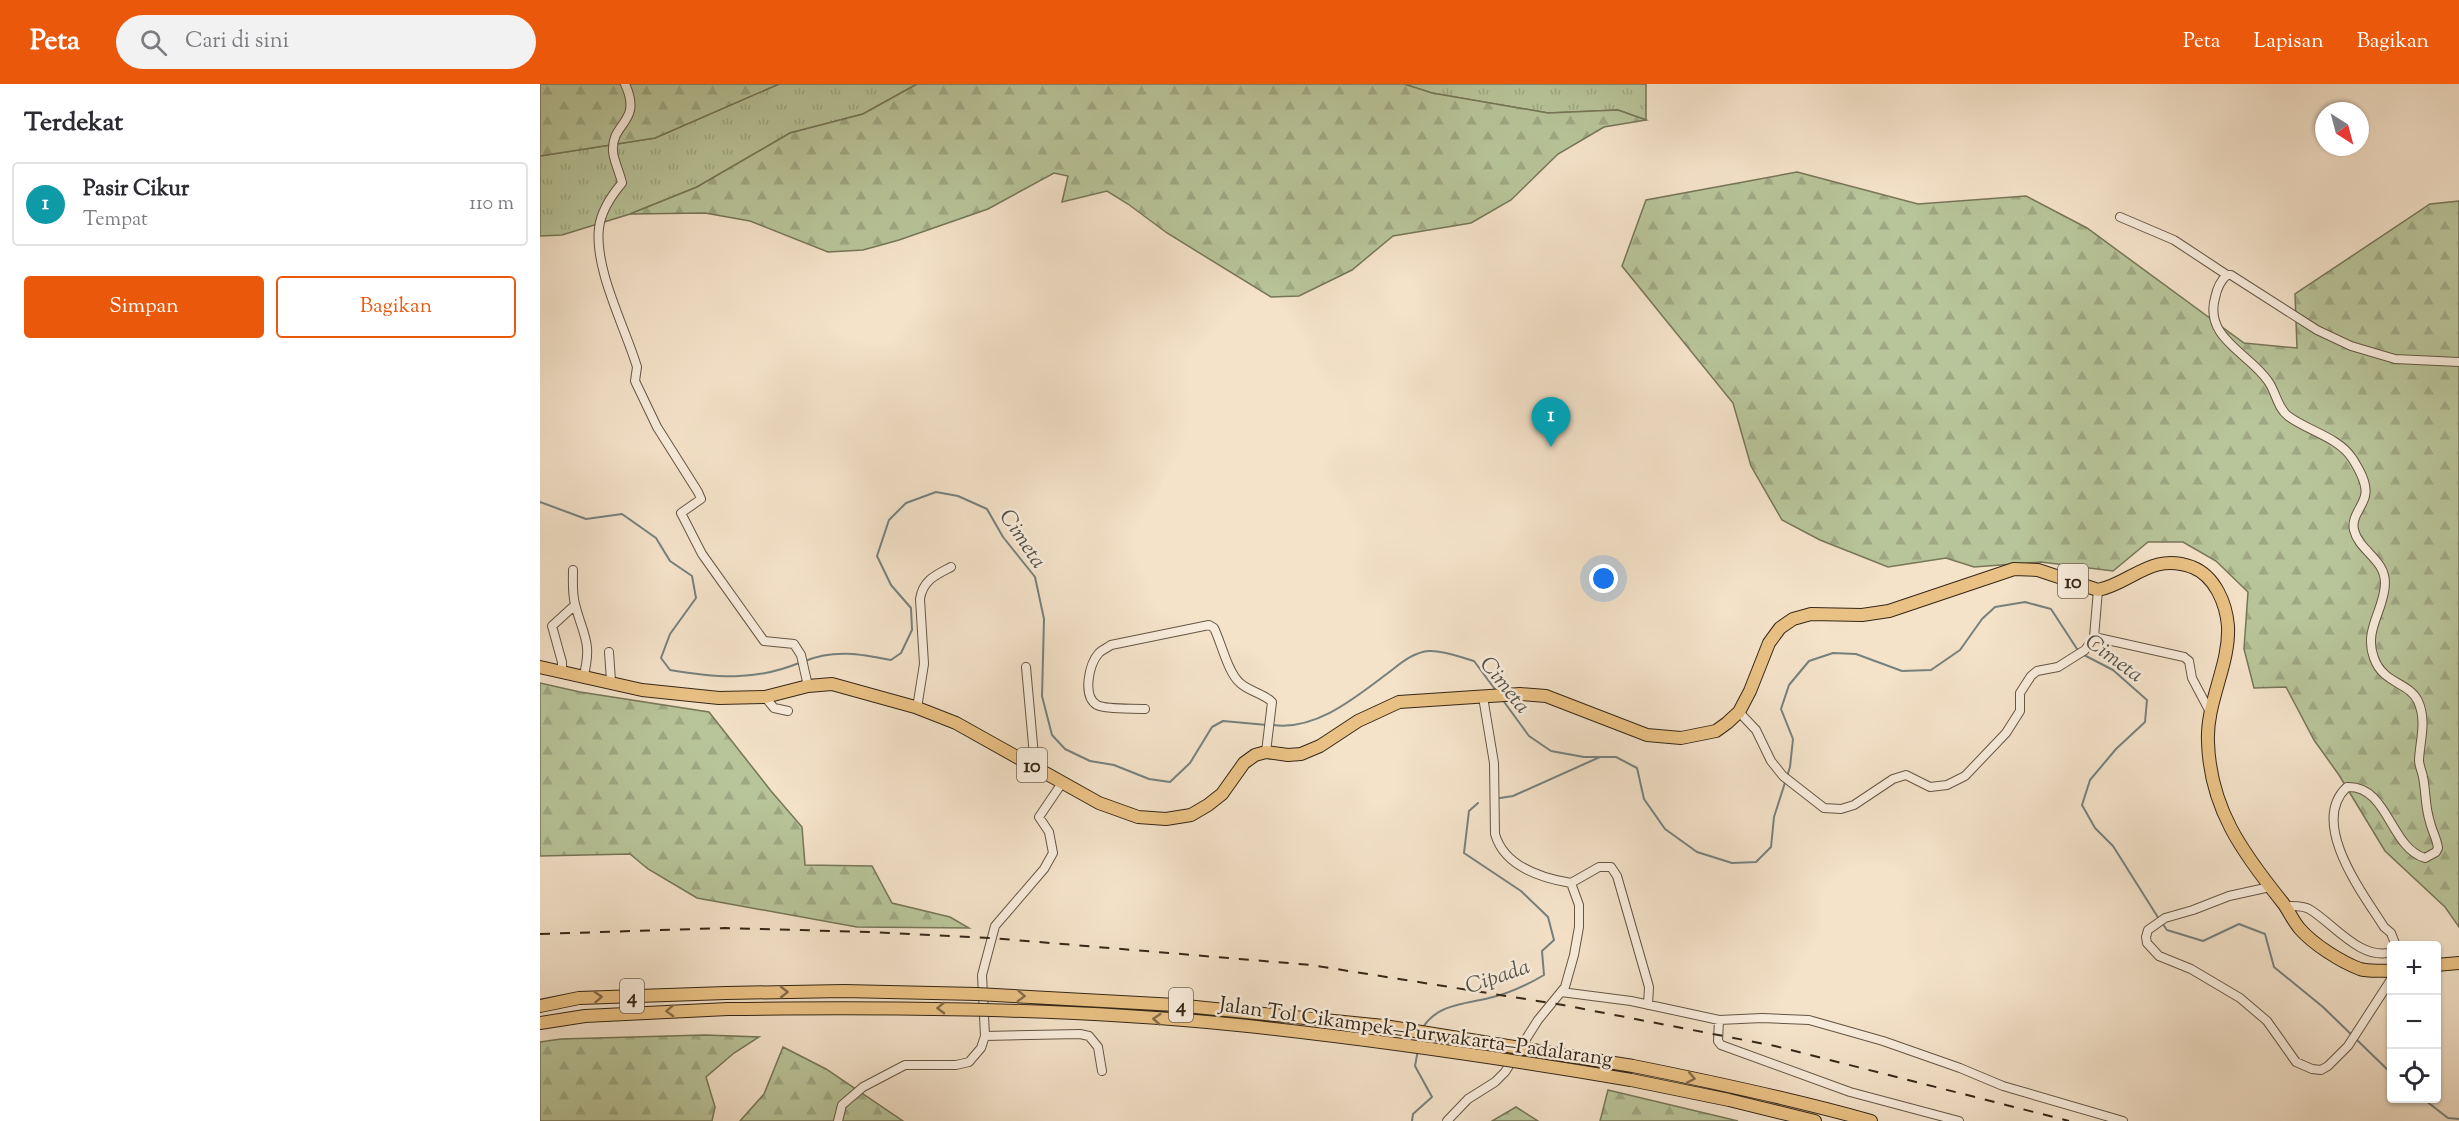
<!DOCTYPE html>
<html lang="id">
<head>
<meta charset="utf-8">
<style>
  body { margin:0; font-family:"Sorts Mill Goudy",serif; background:#f2f2f3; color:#2b2b33 }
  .controls { position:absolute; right:18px; bottom:18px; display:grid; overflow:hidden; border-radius:6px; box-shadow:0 2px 4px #0004 }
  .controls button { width:54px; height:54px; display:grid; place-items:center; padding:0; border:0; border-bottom:2px solid #e1e1e2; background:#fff; color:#2b2b33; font:30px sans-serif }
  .compass { position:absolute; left:1775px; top:18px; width:54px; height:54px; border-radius:50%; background:#fff; box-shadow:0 2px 4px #0004; rotate:144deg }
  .you { position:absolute; left:1064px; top:495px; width:21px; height:21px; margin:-15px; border:4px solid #fff; border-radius:50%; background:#1a73e8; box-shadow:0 0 0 9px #1a73e833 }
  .badge { display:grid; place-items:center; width:39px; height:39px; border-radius:50%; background:#ea580c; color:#fff; font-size:20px; font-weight:700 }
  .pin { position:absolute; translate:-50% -50px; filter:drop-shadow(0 2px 3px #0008) }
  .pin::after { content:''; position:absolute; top:32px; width:21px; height:18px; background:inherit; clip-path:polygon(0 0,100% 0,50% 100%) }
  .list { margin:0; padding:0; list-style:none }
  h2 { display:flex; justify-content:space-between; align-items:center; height:78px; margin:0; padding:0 24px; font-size:26px }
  h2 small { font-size:20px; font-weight:400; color:#7c7c81 }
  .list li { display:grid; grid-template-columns:39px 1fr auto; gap:18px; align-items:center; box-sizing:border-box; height:84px; margin:0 12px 12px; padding:0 12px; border:2px solid #e1e1e2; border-radius:6px }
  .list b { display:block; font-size:22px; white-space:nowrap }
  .list p { margin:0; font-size:20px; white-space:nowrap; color:#7c7c81 }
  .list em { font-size:20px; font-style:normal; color:#7c7c81 }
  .actions { display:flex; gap:12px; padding:18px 24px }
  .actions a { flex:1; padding:14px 0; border:2px solid #ea580c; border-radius:6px; text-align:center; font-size:21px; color:#ea580c }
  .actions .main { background:#ea580c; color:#fff }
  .icon { flex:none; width:33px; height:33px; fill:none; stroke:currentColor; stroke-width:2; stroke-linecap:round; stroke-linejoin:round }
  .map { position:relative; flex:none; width:1919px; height:1037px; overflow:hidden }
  header { display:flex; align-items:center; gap:36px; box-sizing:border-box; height:84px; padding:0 30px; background:#ea580c; color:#fff }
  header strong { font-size:28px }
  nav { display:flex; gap:33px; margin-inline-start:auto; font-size:21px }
  .search { width:420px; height:54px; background:#f2f2f3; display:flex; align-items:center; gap:15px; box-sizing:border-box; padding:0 21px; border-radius:33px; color:#7c7c81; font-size:22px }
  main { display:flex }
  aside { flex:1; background:#fff }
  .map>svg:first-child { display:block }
</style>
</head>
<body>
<header>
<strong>Peta</strong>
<div class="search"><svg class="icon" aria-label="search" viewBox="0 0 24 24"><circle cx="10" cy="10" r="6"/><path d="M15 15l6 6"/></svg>Cari di sini</div>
<nav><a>Peta</a><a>Lapisan</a><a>Bagikan</a></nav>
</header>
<main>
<aside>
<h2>Terdekat<small></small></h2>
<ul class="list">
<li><span class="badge" style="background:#0f9aa8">1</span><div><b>Pasir Cikur</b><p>Tempat</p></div><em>110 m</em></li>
</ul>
<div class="actions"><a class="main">Simpan</a><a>Bagikan</a></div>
</aside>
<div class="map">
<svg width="1919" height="1037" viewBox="0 0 1919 1037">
  <defs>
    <pattern id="grass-tufts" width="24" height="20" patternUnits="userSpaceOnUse" patternTransform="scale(1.5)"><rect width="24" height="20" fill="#b8c499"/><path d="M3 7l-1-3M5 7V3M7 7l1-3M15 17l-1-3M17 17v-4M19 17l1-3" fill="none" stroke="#9fa883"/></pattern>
    <pattern id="forest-firs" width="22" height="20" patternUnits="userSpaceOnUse" patternTransform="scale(1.5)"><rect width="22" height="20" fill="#b8c499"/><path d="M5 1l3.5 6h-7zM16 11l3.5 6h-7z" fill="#9fa883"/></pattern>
  </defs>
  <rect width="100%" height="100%" fill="#f4e2c9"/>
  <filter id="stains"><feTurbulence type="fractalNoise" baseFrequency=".00333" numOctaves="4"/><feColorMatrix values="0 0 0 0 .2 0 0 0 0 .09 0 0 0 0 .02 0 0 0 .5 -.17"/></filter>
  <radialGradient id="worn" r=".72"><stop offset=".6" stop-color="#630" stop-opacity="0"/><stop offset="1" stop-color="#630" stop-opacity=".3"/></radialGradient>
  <!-- grass -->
  <path fill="url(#grass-tufts)" stroke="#767658" stroke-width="1.5" d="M239 0H377L323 30 250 49 157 103 90 130 22 151 0 152V72L115 54Z
    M864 0H1106V36L1078 26 1008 29 892 9Z"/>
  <!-- forest -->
  <path fill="url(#forest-firs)" stroke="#767658" stroke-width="1.5" d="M0 0H239L115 54 0 72Z
    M377 0H864L892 9 1008 29 1078 26 1106 36 1064 43 1018 70 971 116 931 139 853 152 812 186 759 212 731 213 627 149 588 120 567 107 522 118 528 92 514 89 448 125 359 156 323 166 288 168 210 137 165 129 90 130 157 103 250 49 323 30Z
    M1257 88 1378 120 1486 112 1547 144 1704 259 1757 264 1755 210 1890 120 1919 117V843L1905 823 1845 767 1799 691 1774 656 1746 603 1714 604 1704 565 1708 508 1676 477 1643 458H1608L1573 487 1501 478 1434 483 1406 474 1348 483 1280 456 1242 436 1211 382 1193 319 1082 182 1106 116Z
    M0 599 40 608 169 628 231 707 262 743 265 781 332 782 352 819 410 833 429 844 317 843 157 814 108 785 90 770 0 772Z
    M165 951 219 953 194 969 166 993 175 1023 172 1037H0V958L21 955Z
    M243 963 286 985 363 1037H200L224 1010Z
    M1068 1006 1198 1037H1060Z
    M976 1023 998 1037H952Z"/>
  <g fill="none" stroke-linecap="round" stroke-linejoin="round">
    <!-- stream -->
    <path stroke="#76807d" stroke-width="2" d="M0 418 46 435 82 430 116 454 130 477 152 492 156 514 130 550 121 574 130 586C177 594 215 597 259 579
      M1544 571 1573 586 1607 616 1605 638 1576 665 1550 696 1542 721 1555 744 1573 762 1619 835
      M265 577C294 565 321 570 351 576L361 569 372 546 371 524 351 501 337 472 349 436 366 419 396 408 418 412 447 425 463 453 495 493 504 535 502 612 512 651 525 665 550 677 574 681 609 695 630 698 650 679 672 643 683 637 727 641
      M962 615 989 652 1011 667 1044 673H1076L1097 684 1104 715 1125 745 1157 768 1192 779 1216 778 1231 763 1234 733 1250 683 1253 655 1241 625 1249 601 1269 577 1293 569 1316 570 1362 587 1391 586 1420 566 1442 535 1455 523 1485 518 1511 525 1539 568
      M733 641C776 647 816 613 848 589 860 580 873 568 889 567 903 566 920 573 934 577L957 608
      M960 714 973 712 1060 673
      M1622 839 1627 846 1663 857 1699 840 1725 850 1734 883 1783 923 1852 990
      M883 943C898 920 925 920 949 914 968 910 987 901 1004 891L1002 867 1014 856 1008 833 981 807 924 769 929 727 938 719
      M1882 1014 1908 1034 1919 1035
      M872 1037 873 1030 892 1013 875 982 878 966"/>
    <!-- minor casing -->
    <g stroke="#655644" stroke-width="10">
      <path id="minor" d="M85 0C103 39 71 38 73 67 73 75 80 89 82 99 71 112 61 127 59 144 54 185 85 243 97 283L95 297 117 343 158 408 161 415 141 429 162 470 224 557 254 560 261 571 268 602
        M1580 133 1634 156 1687 191
        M33 486C33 497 32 509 35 520 43 552 53 558 43 594
        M1554 553 1644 573 1649 577 1652 594 1670 628
        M69 568 71 597
        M486 583 495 683
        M22 589V578L12 542 35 521
        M225 613 234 624 248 627
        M377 624 384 580 380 515C383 496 396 491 411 483
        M605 625C593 624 567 626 557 621 542 612 549 580 559 569 562 566 567 564 571 561L669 541 674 544C681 558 688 589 700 599 710 608 723 609 732 618L726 668
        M1199 628 1216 646 1231 677 1243 692 1284 724 1301 725 1314 721 1353 695 1366 691 1390 703 1407 701 1425 692 1466 649 1480 627V609L1491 592 1497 587 1518 583 1545 566 1554 553 1558 506
        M1031 799 1059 783H1071L1077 792 1109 903 1108 921
        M1730 803 1689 812 1653 826 1625 834 1608 846 1606 853 1607 859 1619 872 1651 885 1700 914 1727 937 1756 978 1772 985 1781 986 1788 982 1808 962 1852 894
        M1745 822C1753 822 1762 821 1769 825 1792 838 1821 878 1852 868
        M1856 862 1851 849 1844 843C1824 811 1768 739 1807 703 1848 701 1850 764 1885 774L1896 768 1898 764C1897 755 1892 747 1890 738 1885 723 1886 708 1883 693 1882 687 1879 682 1879 676 1880 656 1887 637 1878 617 1869 598 1843 600 1834 574 1823 546 1845 525 1845 499 1845 475 1819 467 1814 446 1811 433 1822 424 1825 412 1828 400 1819 385 1812 374 1798 353 1768 347 1748 332 1737 323 1736 308 1728 297 1709 269 1664 254 1675 214 1677 204 1680 197 1687 191H1691L1777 246 1811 262 1855 275 1919 278
        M1021 908 1091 917 1179 936 1222 934 1269 936 1343 957 1420 984 1463 1002 1583 1037
        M1179 936 1178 957 1181 961 1310 1008 1419 1037
        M445 952 540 950 549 952 558 963 562 987
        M298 1037 302 1021 323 1003 365 981H416L429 978 441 964 445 952 442 891 455 842 504 785 513 769 509 748 499 733 522 699
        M907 1037 928 1015 955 998 965 988 998 936 1025 903 1034 871 1039 843V821L1031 799C1001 794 964 782 955 750L954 679 943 613"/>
    </g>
    <!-- highway casing -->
    <g stroke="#352717" stroke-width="14">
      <path id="highway" d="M0 583 102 606 179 614 225 613 268 602 292 600 375 623 416 639 559 719 598 733 626 735 651 731 668 721 682 710 704 679 715 671 726 668 748 671 761 670 780 662 818 637 859 618 980 610 1006 612 1107 651 1141 654 1176 647 1187 639 1199 628 1210 607 1229 559 1240 544 1253 535 1271 530 1322 531 1349 527 1474 485 1498 486 1558 506C1592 499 1611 468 1652 483 1675 492 1686 519 1688 542 1690 581 1666 618 1668 658 1670 724 1702 768 1743 819 1749 827 1753 837 1760 845 1773 860 1801 878 1820 885 1829 888 1842 886 1852 887
        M1896 881 1919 879
        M0 922 39 914 186 909
        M0 939 45 932 188 925
        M1093 982C1173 998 1253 1015 1331 1037
        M1091 996 1189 1016 1275 1037"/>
    </g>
    <!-- minor -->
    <use href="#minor" stroke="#f8ecdc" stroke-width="8"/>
    <!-- highway -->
    <use href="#highway" stroke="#eac184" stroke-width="12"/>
    <!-- rail -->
    <path stroke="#352717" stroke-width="2" stroke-dasharray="10 10" stroke-linecap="butt" d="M0 850 185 844 328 848 451 854 771 881 1023 921 1235 962 1529 1037"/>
    <!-- highway-bridge casing -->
    <g stroke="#352717" stroke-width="14" stroke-linecap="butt">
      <path id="highway-bridge" d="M186 909 304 907 437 910 636 921 844 942 1093 982
        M188 925C358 923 529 924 698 941 830 955 961 974 1091 996"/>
    </g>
    <!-- highway-bridge -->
    <use href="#highway-bridge" stroke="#eac184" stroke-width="12"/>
  </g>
  <!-- one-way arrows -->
  <defs><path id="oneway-chevron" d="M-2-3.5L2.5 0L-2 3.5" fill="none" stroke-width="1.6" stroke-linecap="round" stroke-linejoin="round" transform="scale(1.5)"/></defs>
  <g stroke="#866c48">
    <use href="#oneway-chevron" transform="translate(244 908) rotate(-1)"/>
    <use href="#oneway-chevron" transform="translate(481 912) rotate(2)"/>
    <use href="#oneway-chevron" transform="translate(58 913) rotate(-3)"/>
    <use href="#oneway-chevron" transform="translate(401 924) rotate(179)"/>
    <use href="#oneway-chevron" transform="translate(130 927) rotate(178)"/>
    <use href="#oneway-chevron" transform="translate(617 935) rotate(-176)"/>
    <use href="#oneway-chevron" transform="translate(1151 994) rotate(11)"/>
  </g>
  <g text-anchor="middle" stroke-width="5" stroke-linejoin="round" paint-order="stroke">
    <!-- shield labels -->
    <g fill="#f8ecdc" stroke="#706252" stroke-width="1.5">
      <rect x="1518" y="480" width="30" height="34" rx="4.5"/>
      <rect x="477" y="664" width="30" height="34" rx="4.5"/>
      <rect x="80" y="895" width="24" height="34" rx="4.5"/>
      <rect x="629" y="904" width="24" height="34" rx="4.5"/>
    </g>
    <g font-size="20" font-weight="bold" fill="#352717">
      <text x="1533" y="504">10</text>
      <text x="492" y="688">10</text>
      <text x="92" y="919">4</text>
      <text x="641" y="928">4</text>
    </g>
    <!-- street labels -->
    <g font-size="21" fill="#352717" stroke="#f8ecdc">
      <text transform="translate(876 947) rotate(8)" y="7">Jalan Tol Cikampek–Purwakarta–Padalarang</text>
    </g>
    <!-- water labels -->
    <g font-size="22" font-style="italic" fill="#55534a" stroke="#f8ecdc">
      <text transform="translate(484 454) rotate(56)" y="8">Cimeta</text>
      <text transform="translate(1575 573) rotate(36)" y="8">Cimeta</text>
      <text transform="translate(966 600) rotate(51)" y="8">Cimeta</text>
      <text transform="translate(957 891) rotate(-19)" y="8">Cipada</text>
    </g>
  </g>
  <rect width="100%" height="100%" filter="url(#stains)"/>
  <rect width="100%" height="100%" fill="url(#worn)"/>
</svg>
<div class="controls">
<button>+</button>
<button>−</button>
<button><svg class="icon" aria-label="locate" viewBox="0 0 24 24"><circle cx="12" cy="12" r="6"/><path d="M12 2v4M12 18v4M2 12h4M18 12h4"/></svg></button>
</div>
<svg class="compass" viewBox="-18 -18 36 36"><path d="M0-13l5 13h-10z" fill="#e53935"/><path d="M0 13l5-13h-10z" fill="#7c7c81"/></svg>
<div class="you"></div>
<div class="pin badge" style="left:1011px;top:363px;background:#0f9aa8">1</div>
</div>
</main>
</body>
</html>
